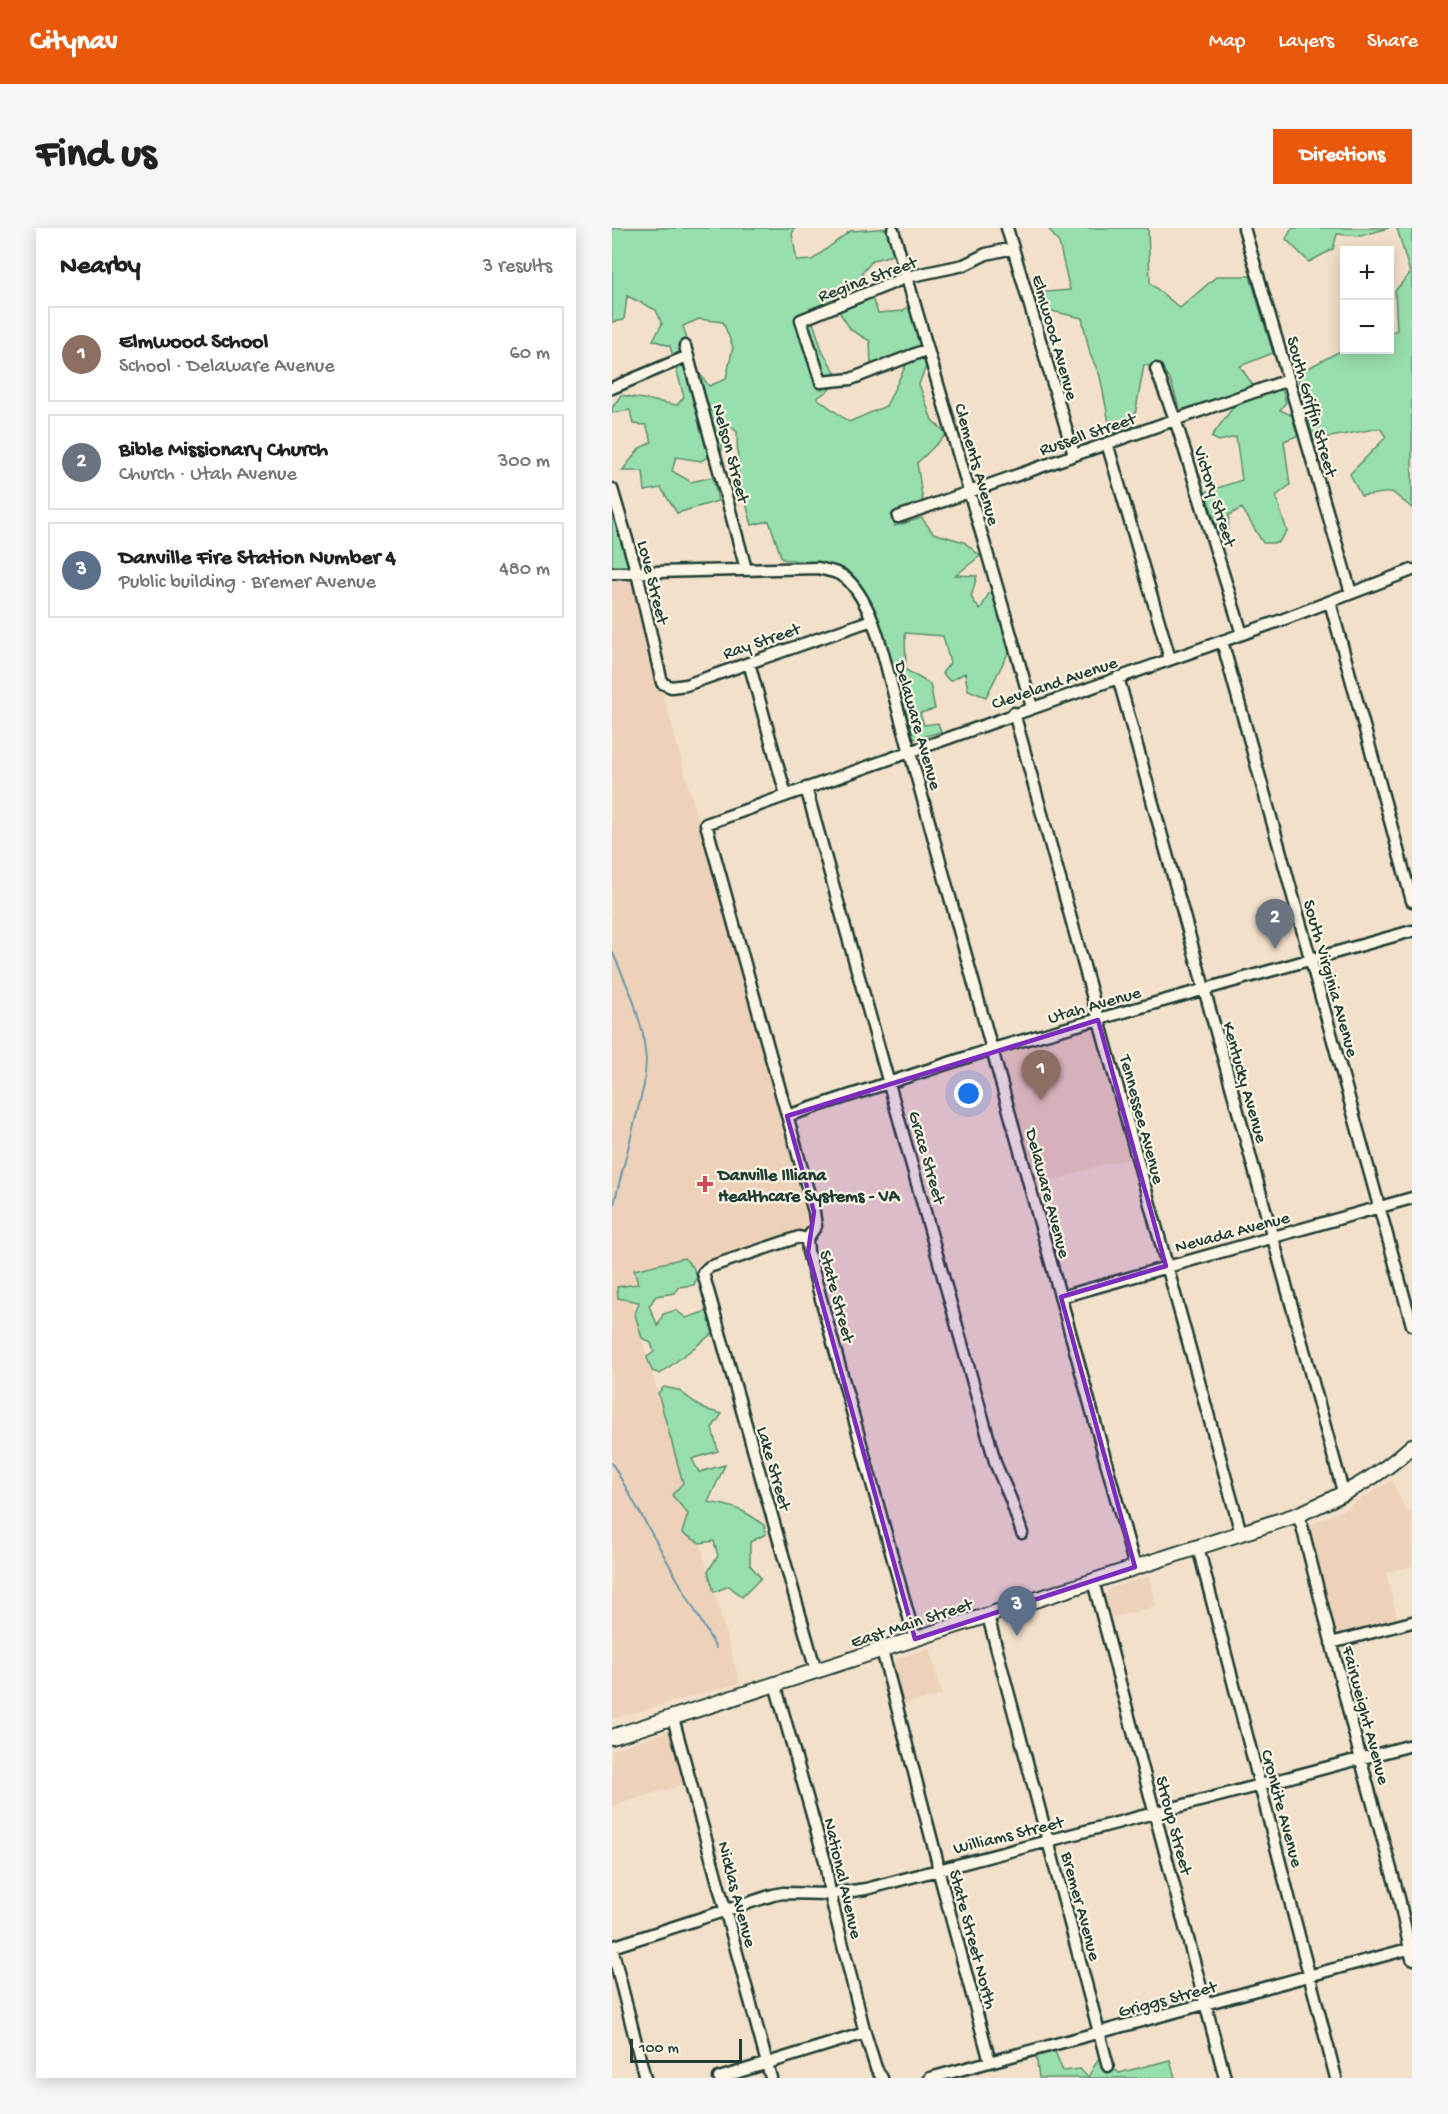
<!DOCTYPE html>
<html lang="en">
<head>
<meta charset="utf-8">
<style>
  body { margin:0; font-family:"Gochi Hand",sans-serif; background:#f6f6f6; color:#202124 }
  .controls { position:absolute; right:18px; top:18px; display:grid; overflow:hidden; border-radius:0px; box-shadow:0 3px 15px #0003 }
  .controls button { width:54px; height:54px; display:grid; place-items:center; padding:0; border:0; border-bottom:2px solid #e0e0e0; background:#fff; color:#202124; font:30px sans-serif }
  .scale { position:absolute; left:18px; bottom:15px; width:112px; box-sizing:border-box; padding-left:6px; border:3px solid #1f3d34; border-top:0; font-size:16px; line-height:21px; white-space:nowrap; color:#1f3d34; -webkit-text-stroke:4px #fcf5e5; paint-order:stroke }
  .you { position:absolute; left:357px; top:866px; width:21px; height:21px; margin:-15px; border:4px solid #fff; border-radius:50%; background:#1a73e8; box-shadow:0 0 0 9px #1a73e833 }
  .badge { display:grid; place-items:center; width:39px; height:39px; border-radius:50%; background:#ea580c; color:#fff; font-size:20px; font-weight:700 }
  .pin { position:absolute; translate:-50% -50px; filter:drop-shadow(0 2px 3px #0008) }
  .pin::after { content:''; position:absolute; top:32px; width:21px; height:18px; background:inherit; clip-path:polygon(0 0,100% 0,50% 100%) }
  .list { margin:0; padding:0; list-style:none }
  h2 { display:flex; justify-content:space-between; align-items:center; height:78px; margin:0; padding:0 24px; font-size:26px }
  h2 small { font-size:20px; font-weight:400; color:#757577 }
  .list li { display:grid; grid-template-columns:39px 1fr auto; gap:18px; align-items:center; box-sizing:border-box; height:96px; margin:0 12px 12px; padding:0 12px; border:2px solid #e0e0e0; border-radius:0px }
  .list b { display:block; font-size:22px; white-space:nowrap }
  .list p { margin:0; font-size:20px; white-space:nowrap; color:#757577 }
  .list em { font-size:20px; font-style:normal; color:#757577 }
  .map { position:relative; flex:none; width:800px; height:1850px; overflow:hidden; border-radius:0px }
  header { display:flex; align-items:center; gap:36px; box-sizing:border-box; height:84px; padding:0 30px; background:#ea580c; color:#fff }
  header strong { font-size:28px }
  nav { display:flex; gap:33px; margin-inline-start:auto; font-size:21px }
  .intro { display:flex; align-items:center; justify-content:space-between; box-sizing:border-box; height:144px; padding:0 36px }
  h1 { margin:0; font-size:42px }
  .button { padding:15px 27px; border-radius:0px; background:#ea580c; color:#fff; font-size:21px; font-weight:700 }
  main { display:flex; gap:36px; padding:0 36px }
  aside { flex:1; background:#fff; border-radius:0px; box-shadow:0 3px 15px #0003 }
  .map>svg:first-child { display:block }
</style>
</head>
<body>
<header>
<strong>Citynav</strong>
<nav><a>Map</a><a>Layers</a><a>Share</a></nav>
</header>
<div class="intro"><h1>Find us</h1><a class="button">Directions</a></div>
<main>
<aside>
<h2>Nearby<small>3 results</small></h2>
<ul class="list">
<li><span class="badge" style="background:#8d6e63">1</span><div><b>Elmwood School</b><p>School · Delaware Avenue</p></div><em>60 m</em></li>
<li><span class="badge" style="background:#6b7280">2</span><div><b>Bible Missionary Church</b><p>Church · Utah Avenue</p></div><em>300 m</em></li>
<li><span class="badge" style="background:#5c6f8a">3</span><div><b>Danville Fire Station Number 4</b><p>Public building · Bremer Avenue</p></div><em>480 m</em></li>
</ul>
</aside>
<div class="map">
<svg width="800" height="1850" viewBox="0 0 800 1850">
  <rect width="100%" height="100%" fill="#f3e0cb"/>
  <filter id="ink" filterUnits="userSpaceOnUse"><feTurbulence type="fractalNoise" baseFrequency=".0167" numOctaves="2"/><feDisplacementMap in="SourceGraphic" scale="12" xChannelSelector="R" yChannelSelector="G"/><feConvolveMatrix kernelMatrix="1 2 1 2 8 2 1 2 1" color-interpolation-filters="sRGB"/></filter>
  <g filter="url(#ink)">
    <!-- built -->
    <path fill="#edd2b9" d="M0 352H20L197 996 193 1003 16 1061 128 1455 0 1491Z
      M481 800 518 931 492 936 424 958 388 827Z
      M780 1252 794 1283 800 1282V1338L774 1345 786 1391 725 1407 707 1347 698 1300 699 1296 731 1282Z
      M537 1348 545 1378 499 1390 494 1369 495 1364 499 1360Z
      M317 1420 330 1467 292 1476 281 1436 284 1431Z
      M58 1503 72 1556 0 1578V1522Z"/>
    <!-- green -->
    <path fill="#98dfad" stroke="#5c8e70" stroke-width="1.5" fill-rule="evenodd" d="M0 0H183L180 6 185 33 200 32 238 3 279 0 285 26 261 32 250 45 266 85 291 83 298 76 315 136 307 156 320 192 335 206 305 235 311 274 280 286 283 298 310 290 321 305 352 314 368 328 344 347 365 348 359 369 368 382 377 365 382 366 398 421 374 469 356 462 353 445 338 453 330 445 338 435 331 408 293 405 294 442 318 456 323 481 308 485 312 497 326 495 329 504 302 511C291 476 263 357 233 341 221 335 184 333 170 331L157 293 140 297 126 247 125 204 111 191 110 222 89 233 64 229 60 243 79 254 101 249 106 273 65 285 49 260 33 263 31 243H10L28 220 40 214 34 197 21 196 18 182 0 185V180L9 167 65 177 72 169 58 118 41 112 50 96 44 82 15 68 12 92 0 94ZM220 73 239 102 258 113 259 138 288 127 295 135 274 178 237 194 205 170 218 161 225 147 211 125 197 82ZM87 91 111 94 121 119 114 151 97 158 84 141 71 98Z
      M436 0H536L538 55 568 80 605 48H638L661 125 628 138 642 159 568 182 558 151 546 140 532 137 521 198 499 205 488 148 478 126 470 90 426 80 423 65 458 62 447 15Z
      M680 0H777L748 8 725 6 721 21 697 34 674 11Z
      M785 0H800V280L780 264 749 268 738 246 774 209 768 200 702 212 685 146 732 121 778 122V105L785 102 783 63 798 45Z
      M670 161 674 174 668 182 681 188 687 207 672 213 678 257 664 268 675 303 666 315H651L630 280 617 287 616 301 607 304 593 264 630 252 624 209 607 213 599 209 623 177Z
      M0 285 3 291 18 339 0 340Z
      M72 1030 81 1039 85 1049 82 1057 66 1059 63 1065 44 1068 37 1078 46 1098 51 1086 64 1082 74 1090 95 1083 101 1105 48 1146 40 1143 35 1129 42 1124 39 1115 30 1110 23 1086 27 1074 6 1070 5 1059 26 1056 22 1042Z
      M52 1159 66 1162 92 1181 110 1186 100 1200 106 1223 80 1231 87 1244 113 1237 96 1274C121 1278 131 1281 152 1297L154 1306 138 1314V1337L149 1350 130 1369 117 1358 102 1364 96 1343 106 1328 102 1313 88 1315 70 1305 76 1286 60 1267 71 1255 46 1165Z
      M442 1821 451 1843 468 1841 476 1849 488 1828 507 1845 558 1832 563 1850H427L424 1826Z"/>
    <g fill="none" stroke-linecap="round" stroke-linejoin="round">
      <!-- stream -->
      <path stroke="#6c98ad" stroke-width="2" d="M0 723 21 771 31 806 34 833 32 857 0 984
        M0 1235 104 1420"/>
      <!-- minor casing -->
      <g stroke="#1f3d34" stroke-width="15">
        <path id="minor" d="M395 0 462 227
          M632 0 739 365
          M281 2 420 479
          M73 118 134 341
          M316 121 239 151 209 154 189 92 295 49 352 37 374 26 401 20
          M544 141 563 191 630 406
          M0 160 76 128
          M495 215 558 431
          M0 261 25 345 50 455 59 459 74 457 260 392
          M286 289 676 152
          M0 345 206 340C217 343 228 344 236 352 264 380 273 437 284 474L523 1339
          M718 374 800 673
          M610 413 800 1097
          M137 435 174 567
          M506 449 732 1267
          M402 485 629 1305
          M194 560 384 1237 399 1272 410 1305
          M175 888 380 821 800 703
          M195 1011 187 1009 97 1039 91 1045 204 1443
          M449 1069 800 970
          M685 1287 690 1298 751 1540 787 1670 800 1731
          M586 1319 724 1850
          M481 1353 613 1850
          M376 1388 496 1838
          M303 1411 196 1024 195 1011 204 998 202 984 94 596 667 393 800 342
          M719 1415 800 1394
          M270 1422 325 1632 326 1641 378 1834
          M163 1456 213 1633 218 1666 253 1805 264 1840 270 1850
          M61 1490 159 1850
          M0 1719 161 1667 171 1665 218 1666 254 1661 800 1517
          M0 1720 33 1850
          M107 1850 253 1805
          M318 1850 800 1720"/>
      </g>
      <!-- major casing -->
      <g stroke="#1f3d34" stroke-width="18">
        <path id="major" d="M0 1509 685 1287C728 1268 765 1251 800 1218"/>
      </g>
      <!-- minor -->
      <use href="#minor" stroke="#fcf5e5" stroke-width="10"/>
      <!-- major -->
      <use href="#major" stroke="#fcf5e5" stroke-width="14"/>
    </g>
  </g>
  <!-- marked area -->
  <path fill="#7b2cbf" fill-opacity="0.2" stroke="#7b2cbf" stroke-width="4.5" stroke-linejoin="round" d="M486 792 554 1038 449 1069 523 1339 303 1411 196 1024 202 984 175 888Z"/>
  <!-- markers -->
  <path fill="#d1495b" stroke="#fcf5e5" stroke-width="2" d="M90 947h6v6h6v6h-6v6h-6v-6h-6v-6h6z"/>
  <g text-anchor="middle" stroke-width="4.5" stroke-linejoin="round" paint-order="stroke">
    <!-- street labels -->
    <g font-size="18" fill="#1f3d34" stroke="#fcf5e5">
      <text transform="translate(255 50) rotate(-20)" y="6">Regina Street</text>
      <text transform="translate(444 109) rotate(74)" y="6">Elmwood Avenue</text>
      <text transform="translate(701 178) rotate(74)" y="6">South Griffin Street</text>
      <text transform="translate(475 205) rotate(-19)" y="6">Russell Street</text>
      <text transform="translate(120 225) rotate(75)" y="6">Nelson Street</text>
      <text transform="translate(366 236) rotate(74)" y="6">Clements Avenue</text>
      <text transform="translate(604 268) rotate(72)" y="6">Victory Street</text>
      <text transform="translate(42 354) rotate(76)" y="6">Love Street</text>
      <text transform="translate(149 412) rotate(-19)" y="6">Ray Street</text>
      <text transform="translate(442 454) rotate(-19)" y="6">Cleveland Avenue</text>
      <text transform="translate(307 497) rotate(74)" y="6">Delaware Avenue</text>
      <text transform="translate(720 750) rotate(74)" y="6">South Virginia Avenue</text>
      <text transform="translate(482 776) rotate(-16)" y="6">Utah Avenue</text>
      <text transform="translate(634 854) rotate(74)" y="6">Kentucky Avenue</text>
      <text transform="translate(531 891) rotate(75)" y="6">Tennessee Avenue</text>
      <text transform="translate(316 929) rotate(74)" y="6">Grace Street</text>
      <text transform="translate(437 965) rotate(75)" y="6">Delaware Avenue</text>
      <text transform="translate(620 1003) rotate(-15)" y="6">Nevada Avenue</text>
      <text transform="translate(226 1068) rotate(75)" y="6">State Street</text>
      <text transform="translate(163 1240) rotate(74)" y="6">Lake Street</text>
      <text transform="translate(299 1394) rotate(-18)" y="6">East Main Street</text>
      <text transform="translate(755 1487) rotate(75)" y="6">Fairweight Avenue</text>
      <text transform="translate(671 1580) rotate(75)" y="6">Cronkite Avenue</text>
      <text transform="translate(563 1597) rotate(75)" y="6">Stroup Street</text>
      <text transform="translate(396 1606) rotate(-14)" y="6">Williams Street</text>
      <text transform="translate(232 1650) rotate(77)" y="6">National Avenue</text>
      <text transform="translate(126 1666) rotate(75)" y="6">Nicklas Avenue</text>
      <text transform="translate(470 1678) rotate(75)" y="6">Bremer Avenue</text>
      <text transform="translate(362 1711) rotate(75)" y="6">State Street North</text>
      <text transform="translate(555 1770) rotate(-15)" y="6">Griggs Street</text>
    </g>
    <!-- poi labels -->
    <g font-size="18" font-weight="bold" fill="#1f3d34" stroke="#fcf5e5" text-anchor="start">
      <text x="106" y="952">Danville Illiana<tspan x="106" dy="21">Healthcare Systems - VA</tspan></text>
    </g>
  </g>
</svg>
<div class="controls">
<button>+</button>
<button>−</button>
</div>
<div class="scale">100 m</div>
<div class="you"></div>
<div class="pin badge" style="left:429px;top:872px;background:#8d6e63">1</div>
<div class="pin badge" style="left:663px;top:721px;background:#6b7280">2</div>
<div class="pin badge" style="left:405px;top:1408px;background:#5c6f8a">3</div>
</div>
</main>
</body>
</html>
